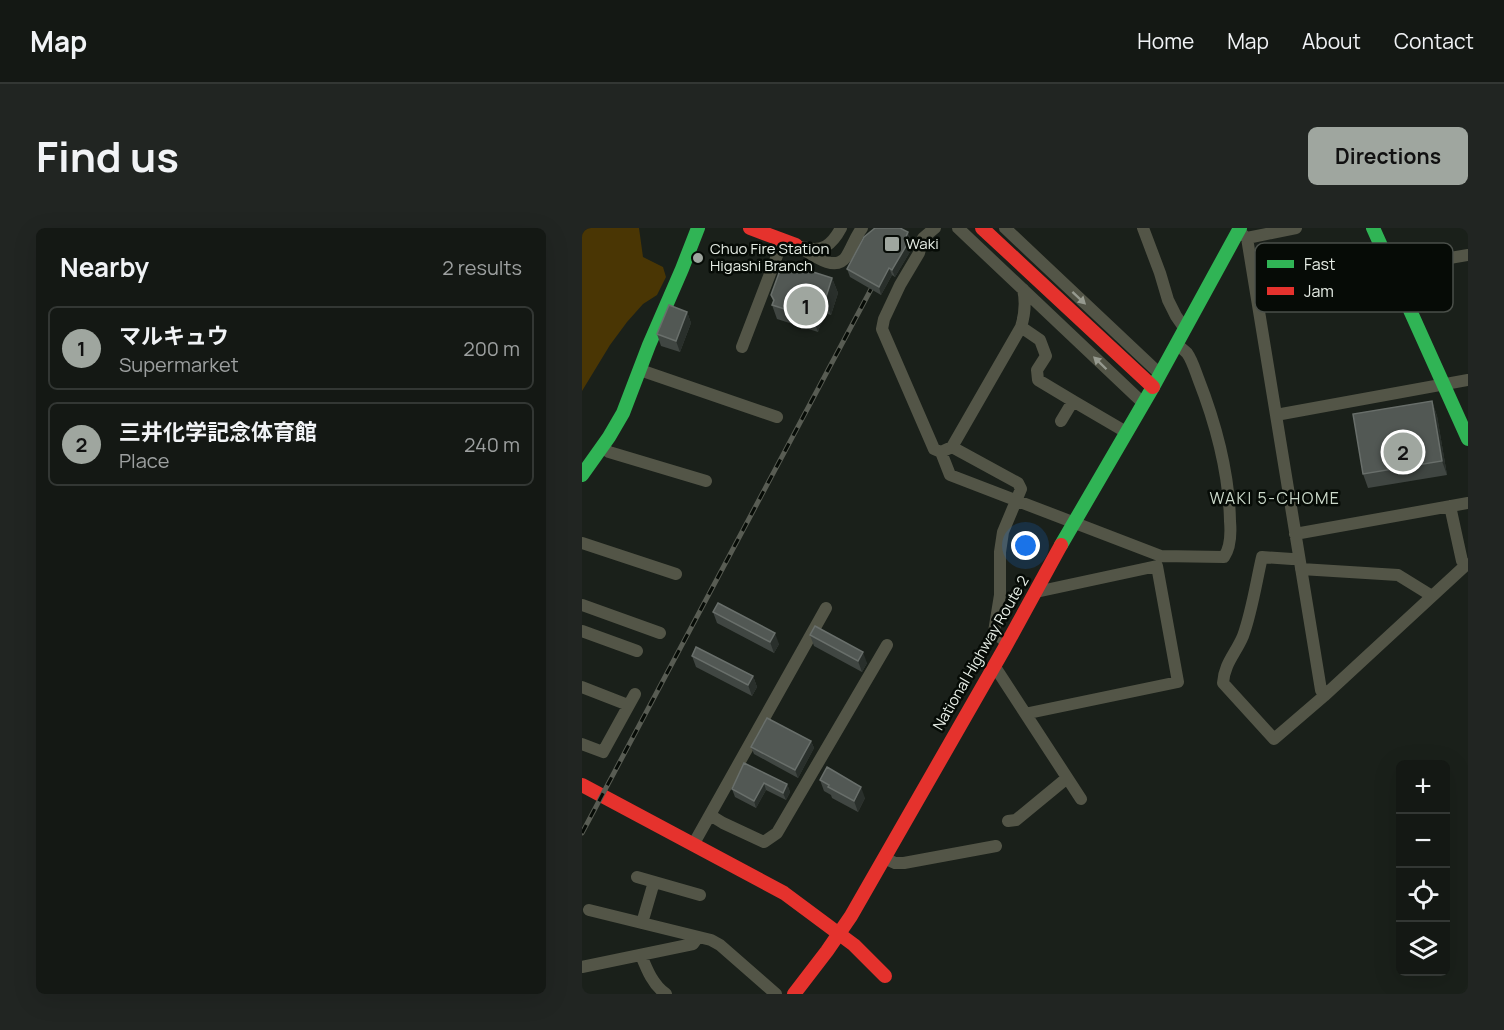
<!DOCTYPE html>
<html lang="en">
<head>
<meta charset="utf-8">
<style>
  body { margin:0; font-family:Manrope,"Noto Sans JP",sans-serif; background:#212522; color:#f1f3f6 }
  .controls { position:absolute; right:18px; bottom:18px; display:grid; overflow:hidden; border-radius:9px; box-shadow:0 6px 24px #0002 }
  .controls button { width:54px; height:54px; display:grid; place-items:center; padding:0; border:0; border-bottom:2px solid #333734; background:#141814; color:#f1f3f6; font:30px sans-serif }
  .you { position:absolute; left:444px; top:318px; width:21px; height:21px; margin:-15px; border:4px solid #fff; border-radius:50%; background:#1a73e8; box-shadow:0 0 0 9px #1a73e833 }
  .badge { display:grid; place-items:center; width:39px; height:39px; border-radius:50%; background:#9fa69f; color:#111; font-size:20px; font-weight:700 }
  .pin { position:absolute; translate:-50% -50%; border:3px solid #fff; box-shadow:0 2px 6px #0006 }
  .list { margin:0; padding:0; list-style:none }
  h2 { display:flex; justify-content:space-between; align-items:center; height:78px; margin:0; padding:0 24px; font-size:26px }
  h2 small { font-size:20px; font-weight:400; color:#9da0a0 }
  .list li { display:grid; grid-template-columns:39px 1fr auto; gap:18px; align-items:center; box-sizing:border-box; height:84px; margin:0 12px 12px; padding:0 12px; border:2px solid #333734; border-radius:9px }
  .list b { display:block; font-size:22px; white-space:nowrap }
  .list p { margin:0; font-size:20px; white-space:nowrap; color:#9da0a0 }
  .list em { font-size:20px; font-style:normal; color:#9da0a0 }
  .icon { flex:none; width:33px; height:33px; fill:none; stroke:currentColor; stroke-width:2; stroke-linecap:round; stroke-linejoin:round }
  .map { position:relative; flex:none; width:886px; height:766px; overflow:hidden; border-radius:9px }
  header { display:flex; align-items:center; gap:36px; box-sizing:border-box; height:84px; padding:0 30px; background:#141814; border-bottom:2px solid #333734 }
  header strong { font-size:28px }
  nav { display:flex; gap:33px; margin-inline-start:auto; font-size:21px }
  .intro { display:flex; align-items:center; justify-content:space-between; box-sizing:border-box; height:144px; padding:0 36px }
  h1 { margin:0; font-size:42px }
  .button { padding:15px 27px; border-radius:9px; background:#9fa69f; color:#111; font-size:21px; font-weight:700 }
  main { display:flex; gap:36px; padding:0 36px }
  aside { flex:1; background:#141814; border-radius:9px; box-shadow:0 6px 24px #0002 }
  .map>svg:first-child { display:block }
</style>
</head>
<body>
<header>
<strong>Map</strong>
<nav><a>Home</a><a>Map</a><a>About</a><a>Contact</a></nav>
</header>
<div class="intro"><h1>Find us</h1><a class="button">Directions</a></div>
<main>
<aside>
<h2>Nearby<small>2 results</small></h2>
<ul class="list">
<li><span class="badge">1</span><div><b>マルキュウ</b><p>Supermarket</p></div><em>200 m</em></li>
<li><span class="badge">2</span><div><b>三井化学記念体育館</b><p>Place</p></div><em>240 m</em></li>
</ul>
</aside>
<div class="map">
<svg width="886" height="766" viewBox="0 0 886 766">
  <rect width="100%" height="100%" fill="#1a201a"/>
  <!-- green -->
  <path fill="#4a3604" d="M0 0H57L61 29 81 39 84 49 75 67 61 76 45 94 28 117 0 163Z"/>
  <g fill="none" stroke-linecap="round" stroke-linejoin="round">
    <!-- street -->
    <path stroke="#535547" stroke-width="12" d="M353 0 341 10 337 25 318 57 302 91 300 101 352 221 359 224 368 247 579 328 642 329C649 319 649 305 648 293 647 243 634 196 616 150 613 142 610 132 605 125 602 122 598 119 594 116
      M376 0 561 175
      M423 0 578 146
      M561 0 578 45 586 72 594 88 603 101
      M656 3 665 10 739 462 742 468
      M665 10 714 0
      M214 17C226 23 252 46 264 29 270 20 273 9 280 0
      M221 19C240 25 250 17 259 0
      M809 40 886 27
      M439 99 458 112 464 128 455 142 456 152 491 173
      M160 119 201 12
      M58 142 195 189
      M694 187 886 152
      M479 193 491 173 544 204
      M20 219 27 224 124 253
      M370 219 439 99C443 86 444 74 441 61
      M359 224 370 219 436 255 439 261 421 304 418 324V367L412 404 425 415
      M713 306 886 275
      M0 315 94 346
      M717 330 710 331 680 329C674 355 670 383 661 408 654 425 642 436 641 455L692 511 742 468 884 337 880 333 868 278
      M719 341 816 347 850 368
      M0 377 78 405
      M0 403 55 423
      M411 439 415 442 499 571
      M0 459 46 477
      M445 487 447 485 596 454 575 338 454 364
      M0 516 21 524 53 466
      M128 587 141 595 182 614 195 605 305 417
      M426 593 434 592 485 550
      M111 617 244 380
      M302 630 313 635H322L414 618
      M55 649 118 667
      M7 682 129 712 138 717 194 766
      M60 695 72 654
      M59 727C65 742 71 757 84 766
      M0 739 111 716 116 709"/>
    <!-- fast -->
    <path stroke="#30b455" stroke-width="14" d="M791 0 886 211
      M0 247 27 209 41 185 67 117 100 41 116 0
      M479 317 571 159 658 0"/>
    <!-- jam -->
    <path stroke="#e5322d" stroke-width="14" d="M168 0 214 17
      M400 0 571 159
      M0 557 202 665 272 717 303 748
      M212 766 245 723 269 688 422 421 479 317"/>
    <!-- rail casing -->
    <g stroke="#585c53" stroke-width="5">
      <path id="rail" d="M0 605 296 48"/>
    </g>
    <!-- rail -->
    <use href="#rail" stroke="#060b06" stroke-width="3" stroke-dasharray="9" stroke-linecap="butt"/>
  </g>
  <!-- wall -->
  <path fill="#404642" d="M329 12 327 14 329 22 313 49 310 47 299 67 268 49 265 41Z
    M250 50 256 65 249 87 242 85 236 104 195 91 190 77 191 73 189 67Z
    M105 84 109 95 98 124 79 118 75 106Z
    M850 173 855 188 865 247 786 260 781 246Z
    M131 384 197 416 192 425 135 395Z
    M228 407 285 435 280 444 232 418Z
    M110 428 171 448 175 459 170 468 114 439Z
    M229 513 232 520 216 550 172 526 169 519Z
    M162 535 205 556 208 564 204 572 184 562 174 580 153 569 150 561Z
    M238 552 283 570 276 584 250 570 249 567 242 563Z"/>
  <!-- shaded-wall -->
  <path fill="#292f2b" d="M326 4 329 12 327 14 329 22 313 49 310 42 323 11Z
    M307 40 310 47 299 67 297 59Z
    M250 50 256 65 249 87 243 72Z
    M237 70 242 85 236 104 231 90Z
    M105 84 109 95 98 124 94 113Z
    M850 173 855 188 865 247 860 233Z
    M193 405 197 416 192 425 188 414Z
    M281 424 285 435 280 444 276 433Z
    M171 448 175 459 170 468 166 457Z
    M229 513 232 520 216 550 213 542Z
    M182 555 184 562 174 580 172 573Z
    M205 556 208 564 204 572 201 565Z
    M279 559 283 570 276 584 272 573Z"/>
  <!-- building -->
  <path fill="#525854" stroke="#696f6b" stroke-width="1.5" d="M293 0H318L326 4 323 11 327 13 310 42 307 40 297 59 265 41 282 9Z
    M203 35 250 50 243 72 237 70 231 90 190 77 192 72 189 67 197 45 201 42Z
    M87 77 105 84 94 113 75 106Z
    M850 173 860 233 781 246 771 186Z
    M136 375 193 405 188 414 131 384Z
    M233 398 281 424 276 433 228 407Z
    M114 419 171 448 166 457 110 428Z
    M185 490 229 513 213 542 169 519Z
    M162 535 205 556 201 565 182 555 172 573 150 561Z
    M245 539 279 559 272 573 246 559 247 557 238 552Z"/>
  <!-- one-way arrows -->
  <defs><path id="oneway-solid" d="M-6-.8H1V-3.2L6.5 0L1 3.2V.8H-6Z" transform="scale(1.5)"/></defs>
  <g fill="#969a8f">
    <use href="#oneway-solid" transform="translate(497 70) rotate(43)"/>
    <use href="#oneway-solid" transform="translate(518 135) rotate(-136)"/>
  </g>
  <!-- markers -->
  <g fill="#9fa69f" stroke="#060b06" stroke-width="2">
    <rect x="302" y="8" width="16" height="16" rx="3"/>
    <circle cx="116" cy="30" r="6"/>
  </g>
  <g text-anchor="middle" stroke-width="5" stroke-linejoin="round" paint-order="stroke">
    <!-- poi labels -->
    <g font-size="15" fill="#e7eee6" stroke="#060b06" text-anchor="start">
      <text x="324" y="21">Waki</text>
      <text x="128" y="26">Chuo Fire Station<tspan x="128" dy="17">Higashi Branch</tspan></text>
    </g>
    <!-- street labels -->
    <g font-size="15" fill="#e7eee6" stroke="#060b06">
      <text transform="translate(399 425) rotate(-60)" y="5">National Highway Route 2</text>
    </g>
    <!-- neighbourhood labels -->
    <g font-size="16" letter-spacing="1.5" fill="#ccdacb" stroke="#060b06">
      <text x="693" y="276">WAKI 5-CHOME</text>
    </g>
  </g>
  <!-- legend -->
  <rect x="673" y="15" width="198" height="69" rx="9" fill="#060b06" stroke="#4a4f49" stroke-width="1.5"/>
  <rect x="685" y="32" width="27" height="8" fill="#30b455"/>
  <rect x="685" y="59" width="27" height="8" fill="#e5322d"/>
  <g font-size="16" fill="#e7eee6">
    <text x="722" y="42">Fast</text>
    <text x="722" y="69">Jam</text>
  </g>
</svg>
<div class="controls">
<button>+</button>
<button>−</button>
<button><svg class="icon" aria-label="locate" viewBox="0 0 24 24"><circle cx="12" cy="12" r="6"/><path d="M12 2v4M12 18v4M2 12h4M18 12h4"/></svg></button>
<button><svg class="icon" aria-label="layers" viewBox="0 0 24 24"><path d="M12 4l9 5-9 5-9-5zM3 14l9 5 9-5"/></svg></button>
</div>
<div class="you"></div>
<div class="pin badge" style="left:224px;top:78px">1</div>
<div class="pin badge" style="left:821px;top:224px">2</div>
</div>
</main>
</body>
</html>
